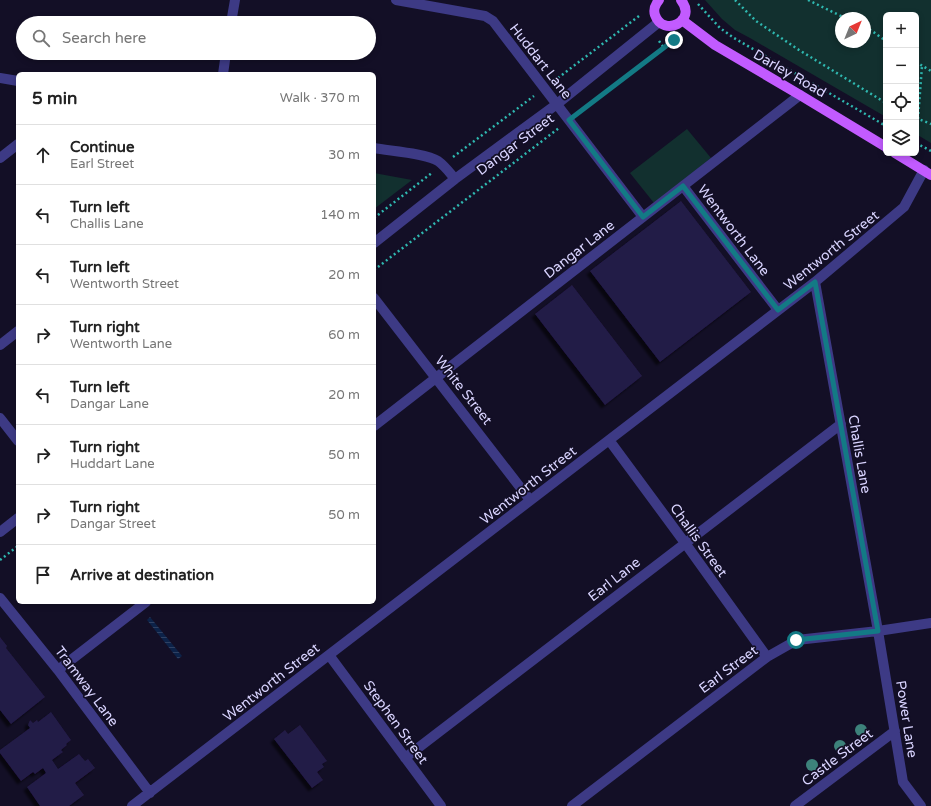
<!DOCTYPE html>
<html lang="en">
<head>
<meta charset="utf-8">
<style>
  body { margin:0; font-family:"Varela Round",sans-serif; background:#f2f2f2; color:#222 }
  .controls { position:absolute; right:12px; top:12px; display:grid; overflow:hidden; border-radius:6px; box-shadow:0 2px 6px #0003 }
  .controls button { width:36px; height:36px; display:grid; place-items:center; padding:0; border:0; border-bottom:1px solid #e0e0e0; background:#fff; color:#222; font:20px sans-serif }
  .compass { position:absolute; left:835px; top:12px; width:36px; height:36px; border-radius:50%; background:#fff; box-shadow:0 2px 6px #0003; rotate:43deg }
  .stop { position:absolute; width:12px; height:12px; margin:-9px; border:3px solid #137a85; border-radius:50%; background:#fff }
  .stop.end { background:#137a85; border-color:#fff; box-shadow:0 1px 4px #0008 }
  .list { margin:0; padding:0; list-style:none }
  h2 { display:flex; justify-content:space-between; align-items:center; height:52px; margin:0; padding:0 16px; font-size:17px }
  h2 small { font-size:13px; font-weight:400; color:#767676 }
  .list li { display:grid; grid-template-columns:26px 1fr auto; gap:12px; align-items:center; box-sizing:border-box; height:60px; padding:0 16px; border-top:1px solid #e0e0e0 }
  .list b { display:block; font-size:15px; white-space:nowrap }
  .list p { margin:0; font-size:13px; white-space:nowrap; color:#767676 }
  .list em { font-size:13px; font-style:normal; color:#767676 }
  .icon { flex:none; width:22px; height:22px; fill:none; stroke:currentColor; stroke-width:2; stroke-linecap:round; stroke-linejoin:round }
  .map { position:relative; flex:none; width:931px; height:806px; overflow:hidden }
  .search { position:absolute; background:#fff; box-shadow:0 2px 6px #0003; left:16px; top:16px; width:360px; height:44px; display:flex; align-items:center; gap:10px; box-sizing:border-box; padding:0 14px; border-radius:22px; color:#767676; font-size:15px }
  .panel { position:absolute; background:#fff; box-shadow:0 2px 6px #0003; left:16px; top:72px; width:360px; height:532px; border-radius:6px }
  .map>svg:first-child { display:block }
</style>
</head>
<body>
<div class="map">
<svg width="931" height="806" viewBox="0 0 931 806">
  <defs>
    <pattern id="water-rules" width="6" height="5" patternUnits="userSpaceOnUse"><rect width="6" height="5" fill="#0c2248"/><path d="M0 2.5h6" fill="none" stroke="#2f4163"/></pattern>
    <filter id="shadow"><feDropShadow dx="-3.5" dy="3.5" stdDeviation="1" flood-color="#0009"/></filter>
  </defs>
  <rect width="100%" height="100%" fill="#130f26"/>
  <!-- green -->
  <path fill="#12302f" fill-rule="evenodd" d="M705 0H931V143L916 134V15H886V117L750 38 735 30 722 19ZM841 18H865V42H841Z
    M687 129 711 158 654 203 630 173Z
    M374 173 412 180 374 209Z"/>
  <!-- water -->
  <path fill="url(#water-rules)" d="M150 617 182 656 178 659 147 620Z"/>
  <!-- building -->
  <path fill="#241b47" filter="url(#shadow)" d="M681 201 751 292 660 362 590 271Z
    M572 285 642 376 605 405 535 314Z
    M0 637 7 646 6 648 45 697 11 724 0 710Z
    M51 712 71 740 66 744 67 745 61 750 63 752 52 760 58 769 79 754 85 761 88 759 95 768 75 783 84 795 69 806H40L27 787 46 773 43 768 35 774 33 772 21 781 0 753V750L30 728 28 725 30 720 33 723 37 720 38 722Z
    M300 725 327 761 322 764 324 767 317 772 323 780 312 788 274 739 285 730 288 734Z"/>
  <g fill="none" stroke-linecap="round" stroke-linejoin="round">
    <!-- path -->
    <path stroke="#2fb8b0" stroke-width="2.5" stroke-dasharray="2 3" stroke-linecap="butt" d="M735 0 756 21 799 50 886 103
      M808 0 845 18
      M698 4 720 28 734 38 886 126
      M865 27 872 31 886 41
      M659 41 664 48
      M916 62 931 71
      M554 81 639 16
      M579 113 674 40
      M916 118 931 124
      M918 119 922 66
      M916 143 931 151
      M453 157 534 96
      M374 218 433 172
      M374 270 559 128
      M0 560 18 546"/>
    <!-- minor -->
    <path stroke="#3d3a85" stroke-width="10" d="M396 0 485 16 493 21 643 217
      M231 23 235 0
      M223 74 226 53
      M0 78 18 81
      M374 148C390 151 425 153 438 161 445 166 450 173 455 179
      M0 158 18 144
      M683 186 778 310
      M374 243 455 179 557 104 659 22
      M815 282 878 631 903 782 921 806
      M374 298 530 500
      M0 345 18 331
      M0 418 18 441
      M374 426 800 95
      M609 440 685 543 767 657
      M0 532 18 518
      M0 598 58 670 150 793
      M329 655 441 806
      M58 670 146 602
      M405 758 841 424
      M132 806 815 282 904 207 924 170
      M572 806 767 657 797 640 878 631 931 623
      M795 806 895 731"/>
    <!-- major -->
    <path stroke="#c25bff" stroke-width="10" d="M659 0C655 5 653 9 655 15 663 38 698 21 681 0
      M682 20 715 45 800 95 886 147
      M895 153 931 175"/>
  </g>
  <!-- trees -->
  <g fill="#3d827b">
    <circle cx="861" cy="730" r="6"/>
    <circle cx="840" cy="746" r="6"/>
    <circle cx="812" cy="765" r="6"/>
  </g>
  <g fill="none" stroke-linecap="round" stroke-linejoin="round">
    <!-- route -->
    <path stroke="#137a85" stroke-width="5" d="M674 40 569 120 643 217 683 186 778 310 815 282 878 631 796 640"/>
  </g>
  <g text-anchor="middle" stroke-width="3.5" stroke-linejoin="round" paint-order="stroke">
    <!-- street labels -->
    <g font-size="14" fill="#d9d4ff" stroke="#130f26">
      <text transform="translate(541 61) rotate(52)" y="5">Huddart Lane</text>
      <text transform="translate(790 73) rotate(30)" y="5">Darley Road</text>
      <text transform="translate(515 144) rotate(-37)" y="5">Dangar Street</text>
      <text transform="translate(734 230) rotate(53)" y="5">Wentworth Lane</text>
      <text transform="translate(579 249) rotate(-38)" y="5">Dangar Lane</text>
      <text transform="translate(831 250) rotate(-39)" y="5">Wentworth Street</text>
      <text transform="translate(464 390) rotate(52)" y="5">White Street</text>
      <text transform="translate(860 454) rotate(80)" y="5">Challis Lane</text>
      <text transform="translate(528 485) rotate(-38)" y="5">Wentworth Street</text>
      <text transform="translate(699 540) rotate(54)" y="5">Challis Street</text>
      <text transform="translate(614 579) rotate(-38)" y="5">Earl Lane</text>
      <text transform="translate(728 669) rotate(-37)" y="5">Earl Street</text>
      <text transform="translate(271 682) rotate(-38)" y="5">Wentworth Street</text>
      <text transform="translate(87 686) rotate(53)" y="5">Tramway Lane</text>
      <text transform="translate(907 719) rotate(81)" y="5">Power Lane</text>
      <text transform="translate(396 722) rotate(54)" y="5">Stephen Street</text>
      <text transform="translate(837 757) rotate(-37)" y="5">Castle Street</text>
    </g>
  </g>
</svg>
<div class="controls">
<button>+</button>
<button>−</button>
<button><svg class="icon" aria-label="locate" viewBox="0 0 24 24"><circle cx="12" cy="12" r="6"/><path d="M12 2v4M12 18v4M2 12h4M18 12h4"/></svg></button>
<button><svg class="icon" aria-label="layers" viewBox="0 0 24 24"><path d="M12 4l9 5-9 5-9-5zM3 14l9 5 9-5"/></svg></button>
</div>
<svg class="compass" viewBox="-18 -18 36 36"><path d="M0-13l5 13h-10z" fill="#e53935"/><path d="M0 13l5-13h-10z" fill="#767676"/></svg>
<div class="stop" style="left:796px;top:640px"></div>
<div class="stop end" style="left:674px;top:40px"></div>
<div class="search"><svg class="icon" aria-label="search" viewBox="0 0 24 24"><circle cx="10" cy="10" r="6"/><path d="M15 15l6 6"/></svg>Search here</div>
<section class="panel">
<h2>5 min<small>Walk · 370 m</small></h2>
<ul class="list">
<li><svg class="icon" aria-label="ahead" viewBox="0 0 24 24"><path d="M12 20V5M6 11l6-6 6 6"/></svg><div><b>Continue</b><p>Earl Street</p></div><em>30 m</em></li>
<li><svg class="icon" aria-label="left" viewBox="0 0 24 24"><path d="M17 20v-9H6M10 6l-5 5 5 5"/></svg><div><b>Turn left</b><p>Challis Lane</p></div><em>140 m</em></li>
<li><svg class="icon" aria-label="left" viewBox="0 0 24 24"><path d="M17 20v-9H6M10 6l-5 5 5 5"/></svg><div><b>Turn left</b><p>Wentworth Street</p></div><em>20 m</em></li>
<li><svg class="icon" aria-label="right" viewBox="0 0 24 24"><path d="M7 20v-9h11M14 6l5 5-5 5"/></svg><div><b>Turn right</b><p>Wentworth Lane</p></div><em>60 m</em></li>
<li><svg class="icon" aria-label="left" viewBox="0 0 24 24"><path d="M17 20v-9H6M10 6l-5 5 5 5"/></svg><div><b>Turn left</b><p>Dangar Lane</p></div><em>20 m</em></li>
<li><svg class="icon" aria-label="right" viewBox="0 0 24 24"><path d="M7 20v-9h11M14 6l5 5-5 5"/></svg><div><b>Turn right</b><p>Huddart Lane</p></div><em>50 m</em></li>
<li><svg class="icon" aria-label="right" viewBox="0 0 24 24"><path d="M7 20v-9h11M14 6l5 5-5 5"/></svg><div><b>Turn right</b><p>Dangar Street</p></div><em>50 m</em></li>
<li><svg class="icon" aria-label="arrive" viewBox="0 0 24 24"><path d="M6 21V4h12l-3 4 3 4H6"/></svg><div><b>Arrive at destination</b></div></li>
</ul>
</section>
</div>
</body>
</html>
